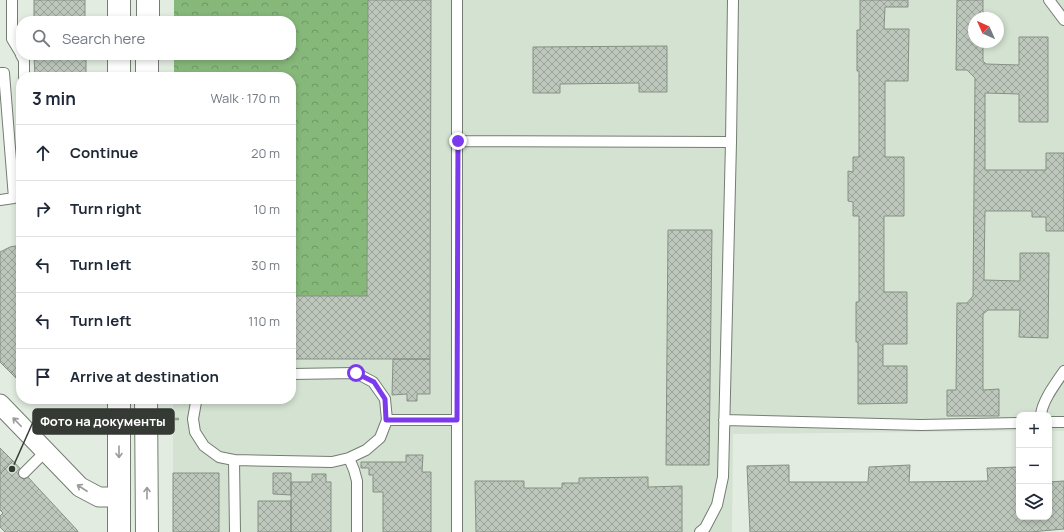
<!DOCTYPE html>
<html lang="en">
<head>
<meta charset="utf-8">
<style>
  body { margin:0; font-family:Manrope,sans-serif; background:#f2f2f3; color:#1f2937 }
  .controls { position:absolute; right:12px; bottom:12px; display:grid; overflow:hidden; border-radius:8px; box-shadow:0 2px 6px #0003 }
  .controls button { width:36px; height:36px; display:grid; place-items:center; padding:0; border:0; border-bottom:1px solid #e0e1e3; background:#fff; color:#1f2937; font:20px sans-serif }
  .compass { position:absolute; left:968px; top:12px; width:36px; height:36px; border-radius:50%; background:#fff; box-shadow:0 2px 6px #0003; rotate:315deg }
  .stop { position:absolute; width:12px; height:12px; margin:-9px; border:3px solid #7c3aed; border-radius:50%; background:#fff }
  .stop.end { background:#7c3aed; border-color:#fff; box-shadow:0 1px 4px #0008 }
  .list { margin:0; padding:0; list-style:none }
  h2 { display:flex; justify-content:space-between; align-items:center; height:52px; margin:0; padding:0 16px; font-size:17px }
  h2 small { font-size:13px; font-weight:400; color:#747a83 }
  .list li { display:grid; grid-template-columns:26px 1fr auto; gap:12px; align-items:center; box-sizing:border-box; height:56px; padding:0 16px; border-top:1px solid #e0e1e3 }
  .list b { display:block; font-size:15px; white-space:nowrap }
  .list em { font-size:13px; font-style:normal; color:#747a83 }
  .icon { flex:none; width:22px; height:22px; fill:none; stroke:currentColor; stroke-width:2; stroke-linecap:round; stroke-linejoin:round }
  .map { position:relative; flex:none; width:1064px; height:532px; overflow:hidden }
  .search { position:absolute; background:#fff; box-shadow:0 2px 6px #0003; left:16px; top:16px; width:280px; height:44px; display:flex; align-items:center; gap:10px; box-sizing:border-box; padding:0 14px; border-radius:16px; color:#747a83; font-size:15px }
  .panel { position:absolute; background:#fff; box-shadow:0 2px 6px #0003; left:16px; top:72px; width:280px; height:332px; border-radius:16px }
  .map>svg:first-child { display:block }
</style>
</head>
<body>
<div class="map">
<svg width="1064" height="532" viewBox="0 0 1064 532">
  <defs>
    <pattern id="forest-crowns" width="20" height="18" patternUnits="userSpaceOnUse"><rect width="20" height="18" fill="#86b87a"/><path d="M2 6a3 3 0 1 1 6 0M12 15a3 3 0 1 1 6 0" fill="none" stroke="#6e9765"/></pattern>
    <pattern id="building-cross-hatch" width="8" height="8" patternUnits="userSpaceOnUse"><rect width="8" height="8" fill="#bdc7bb"/><path d="M0 0l8 8M0 8l8-8" fill="none" stroke="#9aa399"/></pattern>
  </defs>
  <rect width="100%" height="100%" fill="#e2ece0"/>
  <!-- built -->
  <path fill="#d4e3d1" fill-rule="evenodd" d="M174 0H1064V431H1049V415H1019V431L733 434 732 532H173V399H291V77H174V55H291V21H174ZM974 18H998V42H974Z"/>
  <!-- forest -->
  <path fill="url(#forest-crowns)" d="M174 0H368L367 296H291V77H174V55H291V21H174Z"/>
  <!-- building -->
  <path fill="url(#building-cross-hatch)" stroke="#879085" d="M34 0H85V21H34Z
    M368 0H431L430 359H291V296H367Z
    M860 0H908V7H885L884 29H909L908 81H885V157H904V216H884V292H907V344H883V366H907V403L858 404V342H856V302H859V216H853V202L848 201V171L853 172V157H859V71H857V30H860Z
    M957 0H983V18H974V42H983V61L986 64 1019 65V37H1048V122H1019V94L985 93V170H1046V153H1064V231H1046V217H1032V211H985L984 280 1020 281V253H1049L1048 338 1019 337 1020 310H988L983 314V390L999 389V416H947V390H956L957 303H967L973 296 975 78 967 70H956Z
    M667 46V92H639V83L560 84V93H533V47Z
    M34 55H86V77H35Z
    M668 230H712L709 465H666Z
    M21 245V383L0 362V252L10 247Z
    M393 359H430V394H417V401H407V394L392 395Z
    M0 448 13 461 0 474Z
    M406 455H423L422 472H431V532H383V492H373V475H369V468H361V462H406Z
    M13 461 77 530 78 532H20L19 530 17 532H5L0 527V516L3 513 0 510V474Z
    M789 465V482H868L869 467 910 465 909 482 988 481 987 468 1019 467V517H1049V482L1064 481V529L1030 532H750L747 466Z
    M173 473H219V532H173Z
    M273 473H291V495L273 494Z
    M312 474H326V482H331V532H291V482H312Z
    M648 477V487L682 486V532H476L475 481H524V488H562V483H579V478Z
    M258 501H291V532H258Z"/>
  <g fill="none" stroke-linecap="round" stroke-linejoin="round">
    <!-- lane casing -->
    <g stroke="#747d72" stroke-width="12">
      <path id="lane" d="M12 0V39L21 54
        M1049 0 1064 20
        M21 55 24 60V77
        M0 73H4L14 198 0 200
        M458 141 731 142
        M291 374 356 373 373 382 385 399 387 420
        M198 399 196 402 193 419 195 432 204 446 219 457 234 460 235 532
        M1041 415C1042 401 1056 383 1064 371
        M724 420 921 425 1019 423
        M1049 422H1064
        M349 458 354 470 357 481V532
        M234 460 332 462 349 458 366 450 380 438 387 420H457
        M24 473 45 452
        M457 532V0
        M700 532 705 528 717 505 723 477 731 142 733 0"/>
    </g>
    <!-- street casing -->
    <g stroke="#747d72" stroke-width="21">
      <path id="street" d="M0 404 80 487 99 497H119"/>
    </g>
    <!-- secondary casing -->
    <g stroke="#747d72" stroke-width="24">
      <path id="secondary" d="M119 0V21
        M148 21V0
        M119 55V77
        M147 77V55
        M119 399V532
        M146 399 147 532"/>
    </g>
    <!-- path -->
    <path stroke="#959c93" stroke-width="2.5" stroke-dasharray="4 2" stroke-linecap="butt" d="M169 419H181"/>
    <!-- lane -->
    <use href="#lane" stroke="#fff" stroke-width="10"/>
    <!-- street -->
    <use href="#street" stroke="#fff" stroke-width="19"/>
    <!-- secondary -->
    <use href="#secondary" stroke="#fff" stroke-width="22"/>
  </g>
  <!-- one-way arrows -->
  <defs><path id="oneway-shaft" d="M-6 0H5M1.5-3L5.5 0L1.5 3" fill="none" stroke-width="1.6" stroke-linecap="round" stroke-linejoin="round"/></defs>
  <g stroke="#9a9c9a">
    <use href="#oneway-shaft" transform="translate(17 422) rotate(-134)"/>
    <use href="#oneway-shaft" transform="translate(119 452) rotate(90)"/>
    <use href="#oneway-shaft" transform="translate(82 488) rotate(-147)"/>
    <use href="#oneway-shaft" transform="translate(147 493) rotate(-90)"/>
  </g>
  <g fill="none" stroke-linecap="round" stroke-linejoin="round">
    <!-- route -->
    <path stroke="#7c3aed" stroke-width="5" d="M356 373 374 382 385 399 386 420H457L458 141"/>
  </g>
  <!-- callouts -->
  <path fill="none" stroke="#363a35" stroke-width="1.5" d="M12 469L33 422"/>
  <circle fill="#363a35" stroke="#e2ece0" stroke-width="1.5" cx="12" cy="469" r="4"/>
  <rect fill="#363a35" stroke="#363a35" stroke-width="1.5" x="33" y="409" width="141" height="25" rx="4"/>
  <g font-size="13" text-anchor="middle" font-weight="bold" fill="#fff">
    <text x="103" y="426">Фото на документы</text>
  </g>
</svg>
<div class="controls">
<button>+</button>
<button>−</button>
<button><svg class="icon" aria-label="layers" viewBox="0 0 24 24"><path d="M12 4l9 5-9 5-9-5zM3 14l9 5 9-5"/></svg></button>
</div>
<svg class="compass" viewBox="-18 -18 36 36"><path d="M0-13l5 13h-10z" fill="#e53935"/><path d="M0 13l5-13h-10z" fill="#747a83"/></svg>
<div class="stop" style="left:356px;top:373px"></div>
<div class="stop end" style="left:458px;top:141px"></div>
<div class="search"><svg class="icon" aria-label="search" viewBox="0 0 24 24"><circle cx="10" cy="10" r="6"/><path d="M15 15l6 6"/></svg>Search here</div>
<section class="panel">
<h2>3 min<small>Walk · 170 m</small></h2>
<ul class="list">
<li><svg class="icon" aria-label="ahead" viewBox="0 0 24 24"><path d="M12 20V5M6 11l6-6 6 6"/></svg><div><b>Continue</b></div><em>20 m</em></li>
<li><svg class="icon" aria-label="right" viewBox="0 0 24 24"><path d="M7 20v-9h11M14 6l5 5-5 5"/></svg><div><b>Turn right</b></div><em>10 m</em></li>
<li><svg class="icon" aria-label="left" viewBox="0 0 24 24"><path d="M17 20v-9H6M10 6l-5 5 5 5"/></svg><div><b>Turn left</b></div><em>30 m</em></li>
<li><svg class="icon" aria-label="left" viewBox="0 0 24 24"><path d="M17 20v-9H6M10 6l-5 5 5 5"/></svg><div><b>Turn left</b></div><em>110 m</em></li>
<li><svg class="icon" aria-label="arrive" viewBox="0 0 24 24"><path d="M6 21V4h12l-3 4 3 4H6"/></svg><div><b>Arrive at destination</b></div></li>
</ul>
</section>
</div>
</body>
</html>
